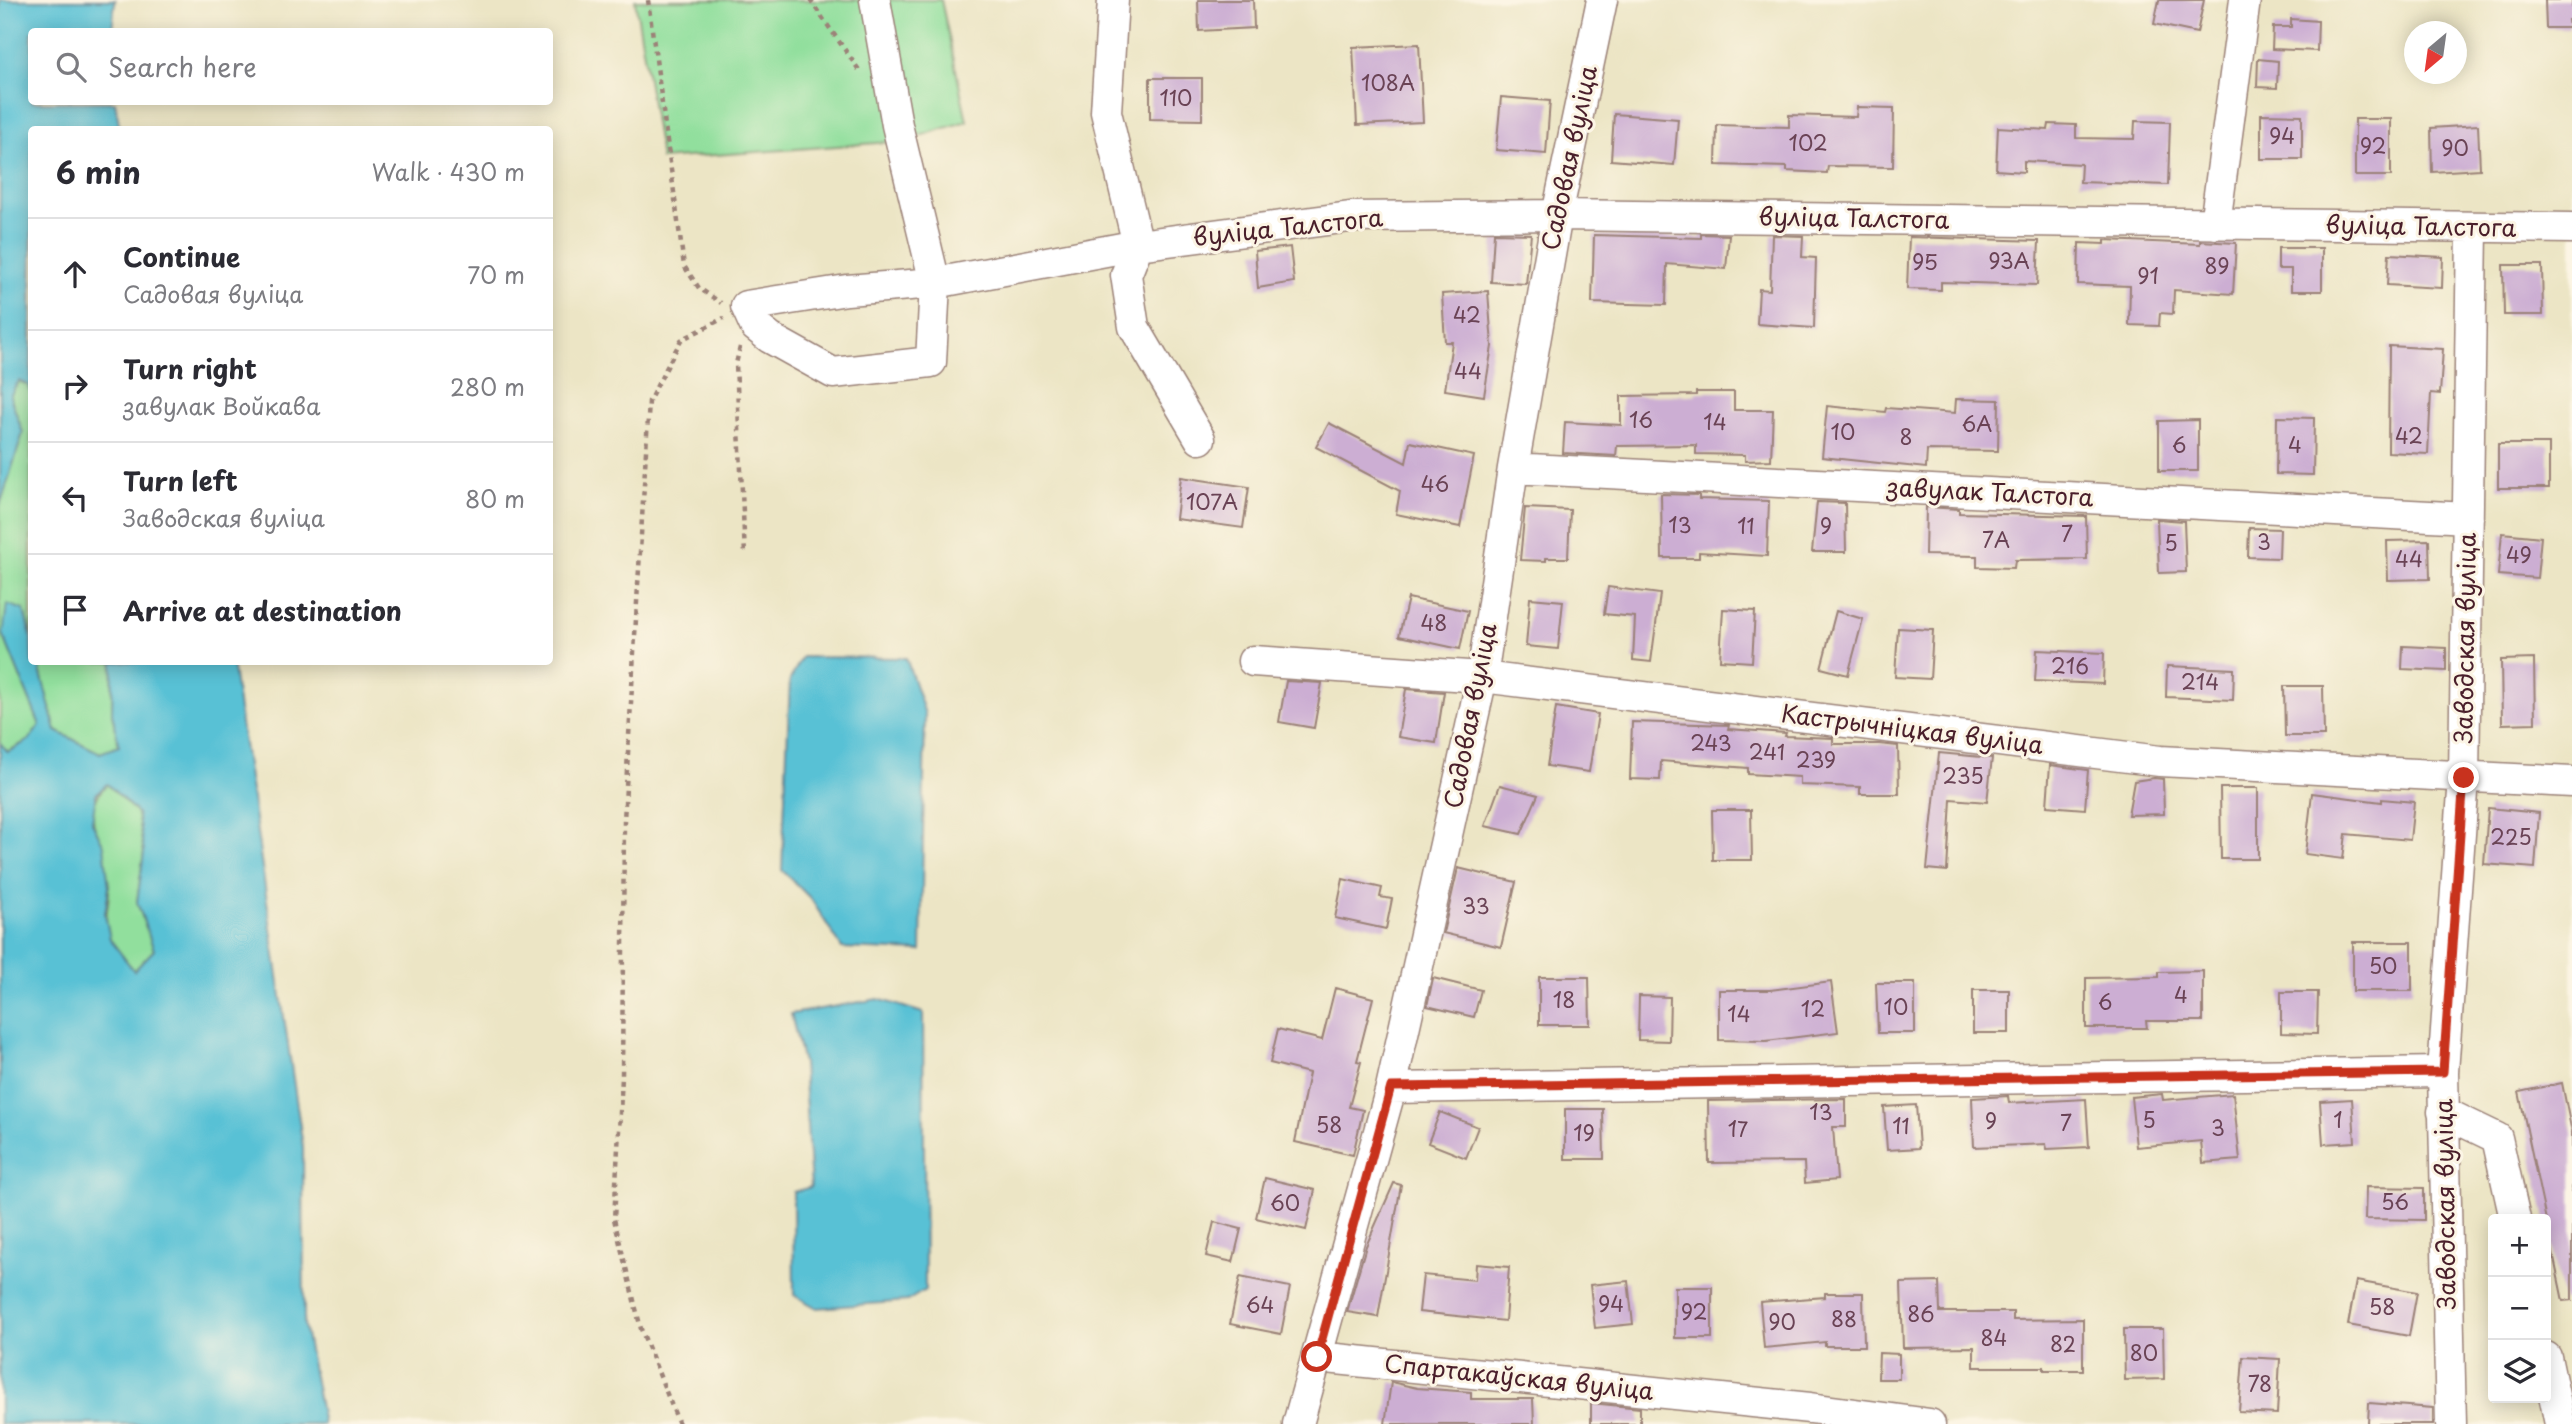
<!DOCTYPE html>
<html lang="en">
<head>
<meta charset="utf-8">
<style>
  body { margin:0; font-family:"Playpen Sans",sans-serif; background:#f2f2f3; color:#2b2b33 }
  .controls { position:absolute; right:21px; bottom:21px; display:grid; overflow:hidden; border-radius:7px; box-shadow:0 4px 18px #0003 }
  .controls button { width:63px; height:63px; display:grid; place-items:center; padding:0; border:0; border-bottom:2px solid #e1e1e2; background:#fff; color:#2b2b33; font:35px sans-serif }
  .compass { position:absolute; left:2404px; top:21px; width:63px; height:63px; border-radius:50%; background:#fff; box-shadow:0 4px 18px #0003; rotate:209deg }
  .stop { position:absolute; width:21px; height:21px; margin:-16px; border:5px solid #c8321e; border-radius:50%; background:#fff }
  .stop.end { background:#c8321e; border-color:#fff; box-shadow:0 2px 7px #0008 }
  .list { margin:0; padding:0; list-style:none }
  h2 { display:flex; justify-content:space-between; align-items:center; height:91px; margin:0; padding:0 28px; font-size:30px }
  h2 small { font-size:23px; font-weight:400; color:#7c7c81 }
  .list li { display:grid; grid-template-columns:46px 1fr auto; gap:21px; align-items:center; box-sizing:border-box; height:112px; padding:0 28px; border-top:2px solid #e1e1e2 }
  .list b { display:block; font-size:26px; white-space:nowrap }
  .list p { margin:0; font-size:23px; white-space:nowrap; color:#7c7c81 }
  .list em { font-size:23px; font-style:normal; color:#7c7c81 }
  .icon { flex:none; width:38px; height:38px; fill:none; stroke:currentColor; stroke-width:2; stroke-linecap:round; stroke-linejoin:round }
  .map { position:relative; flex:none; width:2572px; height:1424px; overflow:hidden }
  .search { position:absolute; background:#fff; box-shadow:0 4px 18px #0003; left:28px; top:28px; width:525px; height:77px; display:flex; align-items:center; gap:18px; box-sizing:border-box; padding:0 24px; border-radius:7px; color:#7c7c81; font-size:26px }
  .panel { position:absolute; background:#fff; box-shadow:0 4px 18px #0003; left:28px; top:126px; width:525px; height:539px; border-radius:7px }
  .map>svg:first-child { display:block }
</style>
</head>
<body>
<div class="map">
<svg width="2572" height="1424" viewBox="0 0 2572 1424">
  <rect width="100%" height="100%" fill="#fcf5e5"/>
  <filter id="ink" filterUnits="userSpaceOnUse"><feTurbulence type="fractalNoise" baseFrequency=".0143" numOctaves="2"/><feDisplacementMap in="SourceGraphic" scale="14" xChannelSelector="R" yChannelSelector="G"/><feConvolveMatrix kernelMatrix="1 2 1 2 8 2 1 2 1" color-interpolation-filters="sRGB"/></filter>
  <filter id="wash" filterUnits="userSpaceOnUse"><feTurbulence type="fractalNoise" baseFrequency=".00686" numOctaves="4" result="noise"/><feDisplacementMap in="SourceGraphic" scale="28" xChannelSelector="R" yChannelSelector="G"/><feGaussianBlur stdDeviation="1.57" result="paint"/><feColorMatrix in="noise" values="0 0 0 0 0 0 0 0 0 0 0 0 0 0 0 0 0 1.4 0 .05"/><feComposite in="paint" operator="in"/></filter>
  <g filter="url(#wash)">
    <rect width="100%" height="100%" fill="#ece5c5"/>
    <!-- green -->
    <path fill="#91df9d" stroke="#6e7f64" stroke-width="2" d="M635 0H941L967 121 904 141 661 159Z
      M19 381 28 385 31 394V638L24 610 3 634 40 725 29 740 7 752 0 743V505L23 433 10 396Z
      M38 662H113L112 713 119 747 100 753 56 731Z
      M107 784 137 813 144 852 137 902 154 950 134 971C127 961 117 951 111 941 101 923 110 905 109 887 106 851 76 814 107 784Z"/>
    <!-- water -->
    <path fill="#59c1d5" stroke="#527080" stroke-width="2" fill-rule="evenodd" d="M0 0H115L112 31 32 32V102H115L120 129 32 130 31 394 28 385 19 381 10 396 23 433 0 505Z
      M7 604 24 610 31 638 32 662H38L56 731 100 753 119 746 112 713 113 662H232L303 1147 304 1324 323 1424H0V743L8 752 29 740 40 725 3 634ZM107 784 137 813 144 852 137 902 154 950 134 971 110 939 105 914 109 887 104 846 92 822 96 794Z
      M802 657 906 658 925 714 921 951 842 948 811 899 782 870 790 680Z
      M878 999 923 1013 925 1290 907 1301 817 1308 794 1295 793 1192 811 1187 803 1063 791 1014Z"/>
    <g id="blocks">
      <!-- building -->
      <path fill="#ccaed3" d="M1198 0H1253L1254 28 1199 31Z
        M2159 0H2204L2197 33 2154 24Z
        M2545 0H2572V20H2568L2569 28H2546Z
        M2291 19 2318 21 2317 51 2272 49 2273 27H2291Z
        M1419 44 1423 122 1357 125 1353 47Z
        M2258 59 2278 61 2277 88 2257 87Z
        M1150 78H1202V120L1150 119Z
        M1501 97 1550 101 1546 154 1496 150Z
        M1857 107 1894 108 1893 167 1828 166 1827 173 1787 171V167L1716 165 1717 125 1789 127V115L1856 117Z
        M1614 114 1678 119 1674 165 1611 160Z
        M2261 114 2302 115V159H2261Z
        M2355 119H2391V176H2355Z
        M2135 121 2170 122 2168 185 2080 182 2081 164 2024 161V172L1996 170 1998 127 2048 130 2049 124 2076 125V138L2134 139Z
        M2478 125 2480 169 2432 172 2431 128Z
        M1494 233 1531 234 1526 284 1491 282Z
        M1701 234 1729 235 1726 269 1667 264 1666 305 1592 303 1594 235 1701 238Z
        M1772 235 1803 236 1802 257 1816 258 1814 328 1757 324 1759 289 1770 290Z
        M1909 237 2039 241 2037 285 1941 282V290L1907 289Z
        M2105 240 2200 244V241L2236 243 2233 294 2174 290 2173 314 2160 313 2159 326 2129 325 2130 286 2078 284 2079 243 2105 244Z
        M1290 247 1294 282 1258 288 1255 251Z
        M2278 248H2322V291H2291V269H2278Z
        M2389 254 2443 257 2442 288 2387 285Z
        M2503 265H2542L2543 315H2504Z
        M1488 291 1492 346 1484 396 1445 390 1452 342H1445L1442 294Z
        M2389 346 2443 349 2440 394 2431 393 2428 454 2388 452Z
        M1696 392H1734V410H1773L1771 460 1745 461V455L1696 454V445L1617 446 1616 456 1563 453 1565 422 1621 425V396L1696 395Z
        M1956 399 1999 400 1998 451 1927 450 1926 468 1822 457 1827 406 1885 412 1886 408 1955 413Z
        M2277 417 2314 418 2313 475 2276 474Z
        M2198 420V471H2159V421Z
        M1329 423 1406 463 1410 442 1474 456 1460 527 1396 514 1400 491 1316 447Z
        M2498 444H2549V488H2498Z
        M1181 477 1249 487 1243 528 1176 519Z
        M1661 494 1699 495V499L1769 501 1767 556 1699 552V558H1662Z
        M1817 502 1845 503 1846 552H1812Z
        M1926 507 1959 509V513L2086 516 2087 559 2015 560 2014 568 1977 567V556L1925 555Z
        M1525 508 1570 510 1568 558H1546V561L1520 560Z
        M2157 519 2184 521 2186 572 2159 573Z
        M2249 528 2280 529 2279 558 2248 557Z
        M2502 533 2541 537 2537 578 2498 575Z
        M2429 540 2430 579 2388 580 2387 541Z
        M1608 587 1660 594 1651 662 1633 660 1635 617 1604 614Z
        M1408 598 1468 611 1460 649 1399 636Z
        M1530 598 1563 601 1558 649 1526 646Z
        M1723 609 1755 611 1752 662 1720 660Z
        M1836 611 1863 619 1848 675 1821 668Z
        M1898 628 1933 630 1930 679 1895 677Z
        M2403 646 2446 648V671L2402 669Z
        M2037 650 2104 653 2103 684 2035 681Z
        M2534 659 2535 723 2502 724 2501 660Z
        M2167 666 2234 669 2233 700 2166 697Z
        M1286 681 1322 683 1314 728 1279 722Z
        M2284 686H2323L2324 736H2285Z
        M1406 689 1444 692 1436 743 1398 737Z
        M1556 707 1598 714 1589 772 1547 766Z
        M1632 722 1729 725 1728 729 1786 733 1785 736 1833 738V744H1879L1898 746 1899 794H1860V787L1800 785V777L1748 774V768L1661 761 1660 780 1630 779Z
        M1939 753 1992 758 1987 802 1951 799 1947 871 1927 869Z
        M2050 765 2088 770 2085 809 2047 806Z
        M2154 778 2163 779 2164 814 2128 815 2134 781Z
        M1500 785 1538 795 1521 834 1485 826Z
        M2220 788H2258V859H2221Z
        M2312 793 2382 802V799L2414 802 2410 840 2346 834 2343 859 2305 854Z
        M2488 808 2539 813 2535 868 2484 864Z
        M1712 810H1751L1752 860H1713Z
        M1458 868 1516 882 1501 947 1443 933Z
        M1343 879 1382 888 1380 897 1392 899 1386 929 1335 918Z
        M2353 942H2412V991H2353Z
        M2203 971V1021H2146L2147 1028H2086V978L2159 977V972Z
        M1539 977H1589L1590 1025H1539Z
        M1433 978 1481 990 1474 1017 1427 1006Z
        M1831 982 1838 1032 1766 1041 1719 1040V990H1770Z
        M1876 983H1915V1033H1878Z
        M1335 988 1373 998 1357 1061 1361 1062 1349 1107 1363 1110 1353 1155 1295 1142 1309 1073 1270 1063 1278 1029 1322 1040Z
        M1973 990H2009V1033H1973Z
        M2281 992H2318L2317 1034 2281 1033Z
        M1639 996 1670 997 1669 1041 1638 1040Z
        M2562 1083 2572 1133V1300L2563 1301 2519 1092Z
        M2162 1094 2163 1100 2233 1094 2240 1160 2203 1163 2201 1141 2136 1147 2131 1097Z
        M2008 1096 2009 1103 2086 1099 2089 1147 2047 1149 2046 1144 1974 1147 1972 1098Z
        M1846 1099V1127H1833L1837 1180 1805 1183 1804 1162 1709 1163 1708 1101Z
        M2352 1099 2355 1142 2323 1144 2320 1101Z
        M1916 1105 1919 1148 1887 1150 1884 1107Z
        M1565 1109H1603L1604 1159H1565Z
        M1440 1112 1478 1127 1466 1158 1428 1143Z
        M1265 1178 1315 1190 1306 1230 1256 1218Z
        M1394 1183 1401 1185 1378 1317 1347 1312 1366 1246Z
        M2366 1187 2424 1188V1220L2365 1219Z
        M1214 1222 1241 1229 1233 1262 1206 1256Z
        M1476 1264 1509 1267 1505 1321 1419 1312 1423 1275 1475 1280Z
        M1240 1277 1290 1287 1281 1334 1230 1324Z
        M1628 1281 1633 1324 1595 1328 1590 1285Z
        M2356 1281 2417 1292 2409 1336 2348 1325Z
        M1939 1282 1940 1312H2013V1320L2083 1319V1370H2044V1367H1974V1347L1903 1348 1901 1283Z
        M1675 1287H1712V1338H1675Z
        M1825 1293H1863L1864 1346H1825V1342L1764 1348 1760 1302 1825 1297Z
        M2124 1329H2163L2164 1379 2125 1380Z
        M1879 1353 1899 1354V1379H1878Z
        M2243 1357 2280 1359 2277 1414 2239 1412Z
        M1391 1382 1417 1388 1471 1392V1399H1533L1534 1424H1385Z
        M1591 1403 1640 1408V1424H1591Z
        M2369 1403 2433 1408V1424H2368Z"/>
    </g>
  </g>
  <g filter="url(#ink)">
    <use href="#blocks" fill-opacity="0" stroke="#9b8278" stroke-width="2"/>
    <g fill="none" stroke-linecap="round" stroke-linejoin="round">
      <!-- minor casing -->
      <g stroke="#9b8278" stroke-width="33">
        <path id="minor" d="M875 0 897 125 935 283 931 362 833 373 770 338 755 326 746 306 847 290 935 283 1138 245 1350 217 1557 215 2572 228
          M1113 0 1106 112 1138 245
          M2215 224 2245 0
          M1138 245 1126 275 1134 327 1200 439
          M1513 468 2468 518
          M1253 661 1482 677 2160 761 2572 782
          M1391 1088 2443 1072
          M2443 1112 2497 1138 2515 1219
          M1317 1357 1810 1408 1930 1424
          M2546 1357 2560 1424
          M1298 1424 1391 1088 1482 677 1513 468 1557 215 1602 0
          M2451 1424 2443 1072 2464 778 2472 229"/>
      </g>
      <!-- path -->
      <path stroke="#9b8278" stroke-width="4.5" stroke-dasharray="5 5" stroke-linecap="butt" d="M648 0 684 266 699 288 721 303
        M810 0 859 70
        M740 347 736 364 745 555
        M679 1424 641 1329 614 1219 622 1077 624 820 649 401 681 340 724 318"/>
      <!-- minor -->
      <use href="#minor" stroke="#fff" stroke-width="30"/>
    </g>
  </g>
  <g fill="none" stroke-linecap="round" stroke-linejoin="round" filter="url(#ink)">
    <!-- route -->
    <path stroke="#c8321e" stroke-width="9" d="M1317 1357 1391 1087 2443 1072 2464 778"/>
  </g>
  <g text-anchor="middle" stroke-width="6" stroke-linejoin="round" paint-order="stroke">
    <!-- number labels -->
    <g font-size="21" fill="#6a4355">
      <text x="1388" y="91">108А</text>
      <text x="1176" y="106">110</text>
      <text x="2282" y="144">94</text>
      <text x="1808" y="151">102</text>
      <text x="2373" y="154">92</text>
      <text x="2455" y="156">90</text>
      <text x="2009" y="269">93А</text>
      <text x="1925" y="270">95</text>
      <text x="2217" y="274">89</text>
      <text x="2148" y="284">91</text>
      <text x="1467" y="323">42</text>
      <text x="1468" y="379">44</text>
      <text x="1641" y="428">16</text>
      <text x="1715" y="430">14</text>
      <text x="1977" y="432">6А</text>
      <text x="1843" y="440">10</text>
      <text x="2409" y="444">42</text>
      <text x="1906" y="445">8</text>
      <text x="2179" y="453">6</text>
      <text x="2295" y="453">4</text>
      <text x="1435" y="492">46</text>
      <text x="1212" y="510">107А</text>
      <text x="1680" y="533">13</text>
      <text x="1746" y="534">11</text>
      <text x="1826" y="534">9</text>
      <text x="2067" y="542">7</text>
      <text x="1996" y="548">7А</text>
      <text x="2264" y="550">3</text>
      <text x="2171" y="551">5</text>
      <text x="2519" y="563">49</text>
      <text x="2409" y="567">44</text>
      <text x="1434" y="631">48</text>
      <text x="2070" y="674">216</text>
      <text x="2200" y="690">214</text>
      <text x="1711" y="751">243</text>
      <text x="1767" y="760">241</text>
      <text x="1816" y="768">239</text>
      <text x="1963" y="784">235</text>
      <text x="2511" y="845">225</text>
      <text x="1476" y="914">33</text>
      <text x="2383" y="974">50</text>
      <text x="2181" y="1003">4</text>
      <text x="1564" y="1008">18</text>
      <text x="2105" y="1010">6</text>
      <text x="1896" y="1015">10</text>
      <text x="1813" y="1017">12</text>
      <text x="1739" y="1022">14</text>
      <text x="1821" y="1120">13</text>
      <text x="2149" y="1128">5</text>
      <text x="2338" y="1128">1</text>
      <text x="1991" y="1129">9</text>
      <text x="2066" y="1131">7</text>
      <text x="1329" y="1133">58</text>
      <text x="1901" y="1134">11</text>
      <text x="2218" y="1136">3</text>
      <text x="1738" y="1137">17</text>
      <text x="1584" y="1141">19</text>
      <text x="2395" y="1210">56</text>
      <text x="1285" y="1211">60</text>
      <text x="1611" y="1312">94</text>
      <text x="1260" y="1313">64</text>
      <text x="2382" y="1315">58</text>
      <text x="1694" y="1320">92</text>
      <text x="1921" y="1322">86</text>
      <text x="1844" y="1327">88</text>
      <text x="1782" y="1330">90</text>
      <text x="1994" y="1346">84</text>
      <text x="2063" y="1352">82</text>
      <text x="2144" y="1361">80</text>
      <text x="2260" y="1392">78</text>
    </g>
    <!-- street labels -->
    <g font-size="24" fill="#4a1f2b" stroke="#fcf5e5">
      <text transform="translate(1570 158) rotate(-78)" y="8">Садовая вуліца</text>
      <text transform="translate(1854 219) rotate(1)" y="8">вуліца Талстога</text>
      <text transform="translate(2421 227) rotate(1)" y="8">вуліца Талстога</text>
      <text transform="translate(1288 228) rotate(-6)" y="8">вуліца Талстога</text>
      <text transform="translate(1990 493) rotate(3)" y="8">завулак Талстога</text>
      <text transform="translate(2466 638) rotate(-89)" y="8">Заводская вуліца</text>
      <text transform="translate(1471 716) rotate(-79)" y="8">Садовая вуліца</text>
      <text transform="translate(1912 730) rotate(7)" y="8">Кастрычніцкая вуліца</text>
      <text transform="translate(2446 1204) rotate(-91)" y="8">Заводская вуліца</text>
      <text transform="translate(1519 1378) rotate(6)" y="8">Спартакаўская вуліца</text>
    </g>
  </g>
</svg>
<div class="controls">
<button>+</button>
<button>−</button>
<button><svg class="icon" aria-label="layers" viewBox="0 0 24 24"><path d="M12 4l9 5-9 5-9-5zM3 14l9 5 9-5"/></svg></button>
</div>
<svg class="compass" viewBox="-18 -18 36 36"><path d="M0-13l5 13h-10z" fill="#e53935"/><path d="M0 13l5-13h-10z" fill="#7c7c81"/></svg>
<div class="stop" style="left:1317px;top:1357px"></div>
<div class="stop end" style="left:2464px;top:778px"></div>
<div class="search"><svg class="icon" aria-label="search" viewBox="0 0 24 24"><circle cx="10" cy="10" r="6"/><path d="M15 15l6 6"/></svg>Search here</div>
<section class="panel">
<h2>6 min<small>Walk · 430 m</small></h2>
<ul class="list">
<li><svg class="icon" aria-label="ahead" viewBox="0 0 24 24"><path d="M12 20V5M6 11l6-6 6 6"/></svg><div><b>Continue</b><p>Садовая вуліца</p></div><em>70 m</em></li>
<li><svg class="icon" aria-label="right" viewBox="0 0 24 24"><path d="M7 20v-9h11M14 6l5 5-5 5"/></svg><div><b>Turn right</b><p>завулак Войкава</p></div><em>280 m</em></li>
<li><svg class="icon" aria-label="left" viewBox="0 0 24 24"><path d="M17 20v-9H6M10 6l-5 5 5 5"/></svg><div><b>Turn left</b><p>Заводская вуліца</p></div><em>80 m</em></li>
<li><svg class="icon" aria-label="arrive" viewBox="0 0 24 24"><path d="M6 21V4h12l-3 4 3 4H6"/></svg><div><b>Arrive at destination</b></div></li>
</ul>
</section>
</div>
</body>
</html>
